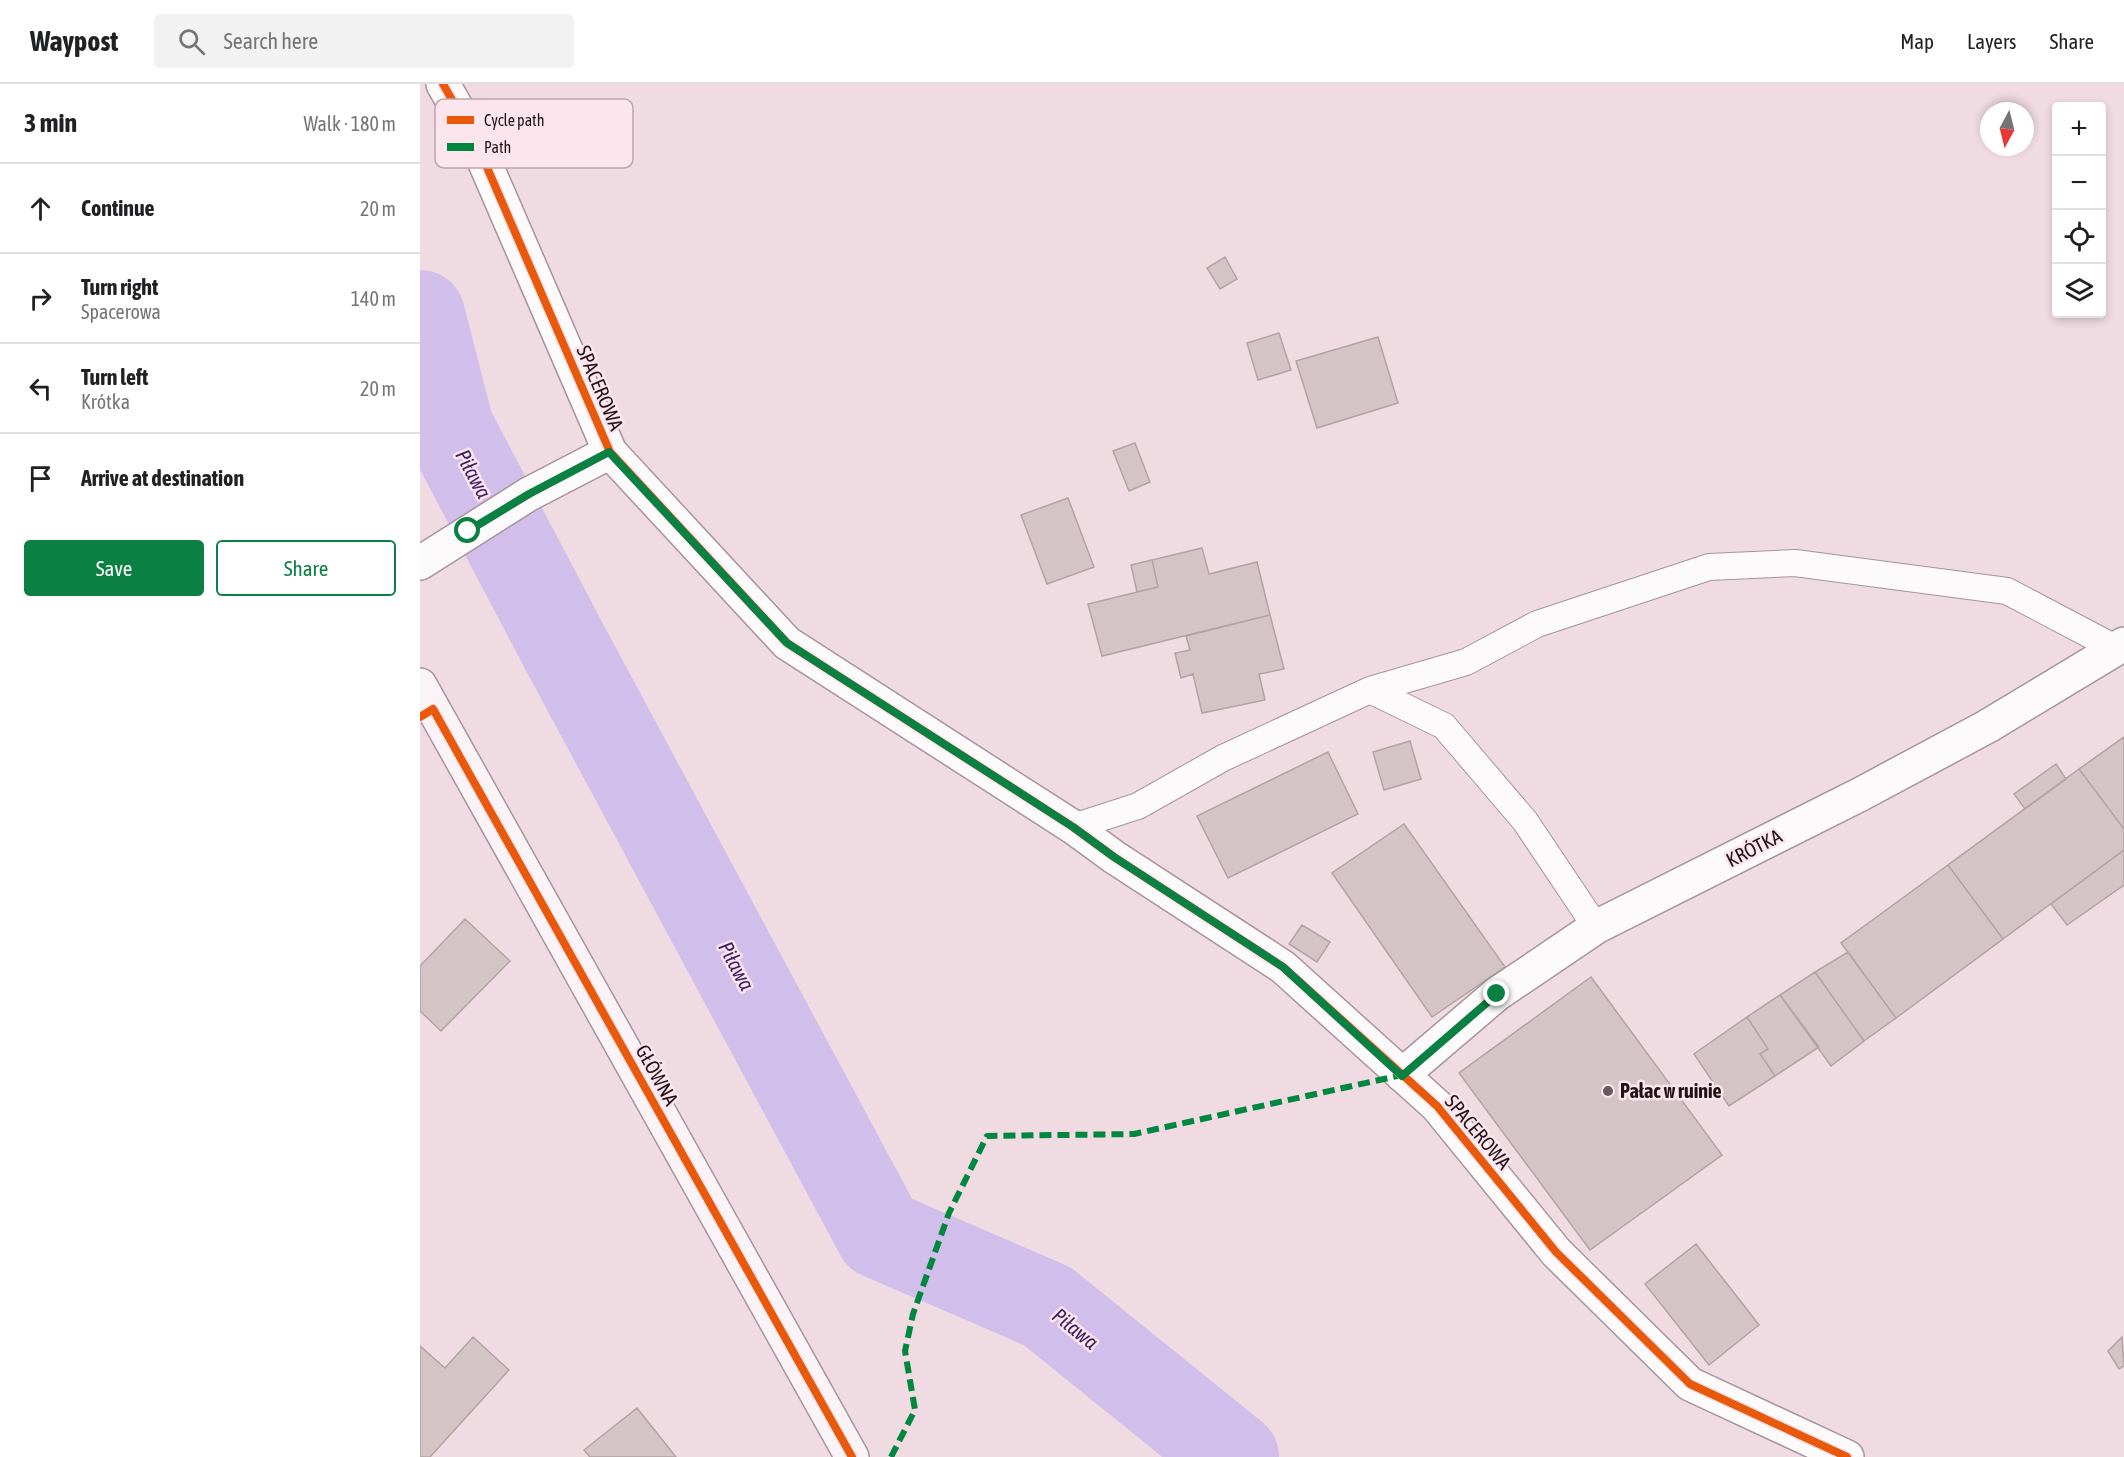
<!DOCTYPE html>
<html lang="en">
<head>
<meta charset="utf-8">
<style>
  body { margin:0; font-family:"Asap Condensed",sans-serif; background:#f2f2f2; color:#202124 }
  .controls { position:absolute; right:18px; top:18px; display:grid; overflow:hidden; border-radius:6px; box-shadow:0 3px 9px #0003 }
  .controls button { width:54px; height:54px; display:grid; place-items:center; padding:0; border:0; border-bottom:2px solid #e0e0e0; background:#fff; color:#202124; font:30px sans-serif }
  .compass { position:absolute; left:1560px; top:18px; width:54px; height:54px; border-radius:50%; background:#fff; box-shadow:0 3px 9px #0003; rotate:187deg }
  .stop { position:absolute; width:18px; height:18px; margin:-14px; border:4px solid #0b8043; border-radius:50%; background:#fff }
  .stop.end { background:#0b8043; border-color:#fff; box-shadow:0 2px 6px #0008 }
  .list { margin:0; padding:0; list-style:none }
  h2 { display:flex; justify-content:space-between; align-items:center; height:78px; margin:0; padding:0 24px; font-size:26px }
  h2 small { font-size:20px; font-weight:400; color:#757577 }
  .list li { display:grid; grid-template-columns:39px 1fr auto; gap:18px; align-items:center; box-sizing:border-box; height:90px; padding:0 24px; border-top:2px solid #e0e0e0 }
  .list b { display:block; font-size:22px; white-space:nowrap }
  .list p { margin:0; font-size:20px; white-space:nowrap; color:#757577 }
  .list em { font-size:20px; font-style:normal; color:#757577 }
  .actions { display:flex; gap:12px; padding:18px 24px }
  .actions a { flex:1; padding:14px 0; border:2px solid #0b8043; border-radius:6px; text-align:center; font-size:21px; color:#0b8043 }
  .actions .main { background:#0b8043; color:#fff }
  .icon { flex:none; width:33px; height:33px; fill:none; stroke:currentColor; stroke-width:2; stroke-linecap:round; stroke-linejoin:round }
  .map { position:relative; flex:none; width:1704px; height:1373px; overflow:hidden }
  header { display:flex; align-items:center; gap:36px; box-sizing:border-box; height:84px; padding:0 30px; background:#fff; border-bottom:2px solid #e0e0e0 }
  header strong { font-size:28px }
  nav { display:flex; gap:33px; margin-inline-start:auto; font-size:21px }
  .search { width:420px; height:54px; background:#f2f2f2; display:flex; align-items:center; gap:15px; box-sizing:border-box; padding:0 21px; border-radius:6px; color:#757577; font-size:22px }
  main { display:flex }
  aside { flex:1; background:#fff }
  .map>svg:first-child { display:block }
</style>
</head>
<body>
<header>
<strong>Waypost</strong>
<div class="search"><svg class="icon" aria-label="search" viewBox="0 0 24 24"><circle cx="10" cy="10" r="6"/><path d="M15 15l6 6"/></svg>Search here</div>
<nav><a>Map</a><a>Layers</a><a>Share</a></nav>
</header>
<main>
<aside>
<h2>3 min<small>Walk · 180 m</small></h2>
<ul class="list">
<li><svg class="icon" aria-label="ahead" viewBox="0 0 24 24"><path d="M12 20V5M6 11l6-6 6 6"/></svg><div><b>Continue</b></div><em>20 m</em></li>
<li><svg class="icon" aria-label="right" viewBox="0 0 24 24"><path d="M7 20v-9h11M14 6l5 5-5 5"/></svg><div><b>Turn right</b><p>Spacerowa</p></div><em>140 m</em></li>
<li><svg class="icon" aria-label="left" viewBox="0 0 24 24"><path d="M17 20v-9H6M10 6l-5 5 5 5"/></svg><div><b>Turn left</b><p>Krótka</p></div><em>20 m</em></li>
<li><svg class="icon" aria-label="arrive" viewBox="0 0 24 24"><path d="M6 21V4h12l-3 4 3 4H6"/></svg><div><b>Arrive at destination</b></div></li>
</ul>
<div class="actions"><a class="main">Save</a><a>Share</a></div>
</aside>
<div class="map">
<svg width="1704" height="1373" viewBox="0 0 1704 1373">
  <rect width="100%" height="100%" fill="#f1dbe2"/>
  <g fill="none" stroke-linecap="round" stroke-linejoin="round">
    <!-- river -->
    <path stroke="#d1beeb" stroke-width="90" d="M0 231 29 344 146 566 460 1150 627 1222 814 1373"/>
  </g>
  <!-- building -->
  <path fill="#d5c4c6" stroke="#b3a2a4" stroke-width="1.5" d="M805 173 817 195 800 205 787 184Z
    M859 249 871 286 838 296 827 259Z
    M958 253 978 319 897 344 876 277Z
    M715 359 730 398 709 407 693 367Z
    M648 414 674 483 627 500 601 431Z
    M782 464 789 490 837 478 850 531 682 572 668 520 738 503 732 476Z
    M732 476 738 503 717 508 711 481Z
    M850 531 864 585 839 590 845 616 782 629 773 590 761 594 755 569 770 566 766 552Z
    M1704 653V745L1659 685Z
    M990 657 1001 695 964 706 953 668Z
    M908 668 938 730 808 794 777 732Z
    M1636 680 1646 695 1605 725 1594 710Z
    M1659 685 1704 745V766L1583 855 1528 781Z
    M984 740 1085 883 1012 933 912 789Z
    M1704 766V801L1647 841 1631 820Z
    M1528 781 1583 855 1476 934 1421 859Z
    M45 835 90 877 21 947 0 927V882Z
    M882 841 910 858 897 878 869 860Z
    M1428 868 1476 934 1444 957 1395 888Z
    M1395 888 1444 957 1411 982 1360 911Z
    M1171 893 1302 1071 1170 1166 1039 989Z
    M1360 911 1399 963 1355 992 1340 970 1348 965 1327 933Z
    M1327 933 1348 965 1340 970 1355 992 1309 1022 1274 970Z
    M1276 1160 1339 1241 1289 1281 1225 1200Z
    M53 1253 89 1286 10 1373H0V1262L25 1284Z
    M1702 1253 1704 1282 1699 1285 1688 1267Z
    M217 1324 256 1373H170L164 1366Z"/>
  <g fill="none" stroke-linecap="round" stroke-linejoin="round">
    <!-- service casing -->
    <g stroke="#a5959a" stroke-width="28">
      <path id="service" d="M950 606 1046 578 1117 540 1289 483 1375 479 1587 507 1697 565
        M653 743 718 722 803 674 950 606 1024 642 1105 737 1176 843"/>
    </g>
    <!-- minor casing -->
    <g stroke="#a5959a" stroke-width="36">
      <path id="minor" d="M23 0 56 58 190 368 367 559 653 743 694 773 863 883 1017 1022 1136 1168 1270 1300 1427 1373
        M0 479 109 410 190 368
        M982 991 1077 910 1176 843 1441 710 1568 642 1704 560"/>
    </g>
    <!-- secondary casing -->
    <g stroke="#a5959a" stroke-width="36">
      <path id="secondary" d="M0 601 432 1373"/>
    </g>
    <!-- service -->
    <use href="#service" stroke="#fdfafb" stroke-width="26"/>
    <!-- minor -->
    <use href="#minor" stroke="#fdfafb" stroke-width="33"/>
    <!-- secondary -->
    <use href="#secondary" stroke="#faf4f8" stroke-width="33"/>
    <!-- quiet -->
    <path stroke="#00873e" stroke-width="6" stroke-dasharray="12 6" stroke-linecap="butt" d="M471 1373 495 1326 485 1267 493 1230 529 1129 567 1052 714 1050 982 991"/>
    <!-- cycleway casing -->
    <g stroke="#fce5ec" stroke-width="11">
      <path id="cycleway" d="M23 0 56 58 190 368 367 559 653 743 694 773 863 883 1017 1022 1136 1168 1270 1300 1427 1373
        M0 633 13 625 432 1373"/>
    </g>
    <!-- cycleway -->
    <use href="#cycleway" stroke="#e8590c" stroke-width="8"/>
  </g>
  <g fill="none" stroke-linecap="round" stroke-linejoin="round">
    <!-- route -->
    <path stroke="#0b8043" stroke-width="8" d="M48 447 109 410 189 368 367 559 653 743 694 773 863 883 982 992 1077 910"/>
  </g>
  <!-- markers -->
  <circle fill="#695a5f" stroke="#fce5ec" stroke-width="2" cx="1188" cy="1007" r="6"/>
  <g text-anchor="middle" stroke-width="5" stroke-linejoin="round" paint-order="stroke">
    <!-- street labels -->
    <g font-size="20" fill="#201418" stroke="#fce5ec">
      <text transform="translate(180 304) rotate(67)" y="7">SPACEROWA</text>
      <text transform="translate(1334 764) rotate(-27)" y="7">KRÓTKA</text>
      <text transform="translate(237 991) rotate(61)" y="7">GŁÓWNA</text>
      <text transform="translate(1058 1048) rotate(50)" y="7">SPACEROWA</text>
    </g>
    <!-- poi labels -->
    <g font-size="20" font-weight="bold" fill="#201418" stroke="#fce5ec" text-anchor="start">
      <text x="1200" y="1014">Pałac w ruinie</text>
    </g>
    <!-- water labels -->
    <g font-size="21" font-style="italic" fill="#3b1f65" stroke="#fce5ec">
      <text transform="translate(53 390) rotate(62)" y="7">Piława</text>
      <text transform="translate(316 882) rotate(62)" y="7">Piława</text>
      <text transform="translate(655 1245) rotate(39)" y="7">Piława</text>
    </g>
  </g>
  <!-- legend -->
  <rect x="15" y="15" width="198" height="69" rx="9" fill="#fce5ec" stroke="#baa6ac" stroke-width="1.5"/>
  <rect x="27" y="32" width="27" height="8" fill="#e8590c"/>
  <rect x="27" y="59" width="27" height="8" fill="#00873e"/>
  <g font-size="16" fill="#201418">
    <text x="64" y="42">Cycle path</text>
    <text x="64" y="69">Path</text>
  </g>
</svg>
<div class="controls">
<button>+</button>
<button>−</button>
<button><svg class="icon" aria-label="locate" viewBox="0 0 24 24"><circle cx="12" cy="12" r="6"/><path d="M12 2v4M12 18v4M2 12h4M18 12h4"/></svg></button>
<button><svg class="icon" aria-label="layers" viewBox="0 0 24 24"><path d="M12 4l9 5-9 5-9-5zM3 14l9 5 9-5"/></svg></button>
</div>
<svg class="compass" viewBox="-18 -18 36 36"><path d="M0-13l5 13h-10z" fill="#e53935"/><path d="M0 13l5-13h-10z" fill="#757577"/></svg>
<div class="stop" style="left:48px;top:447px"></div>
<div class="stop end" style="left:1077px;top:910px"></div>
</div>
</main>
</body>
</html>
